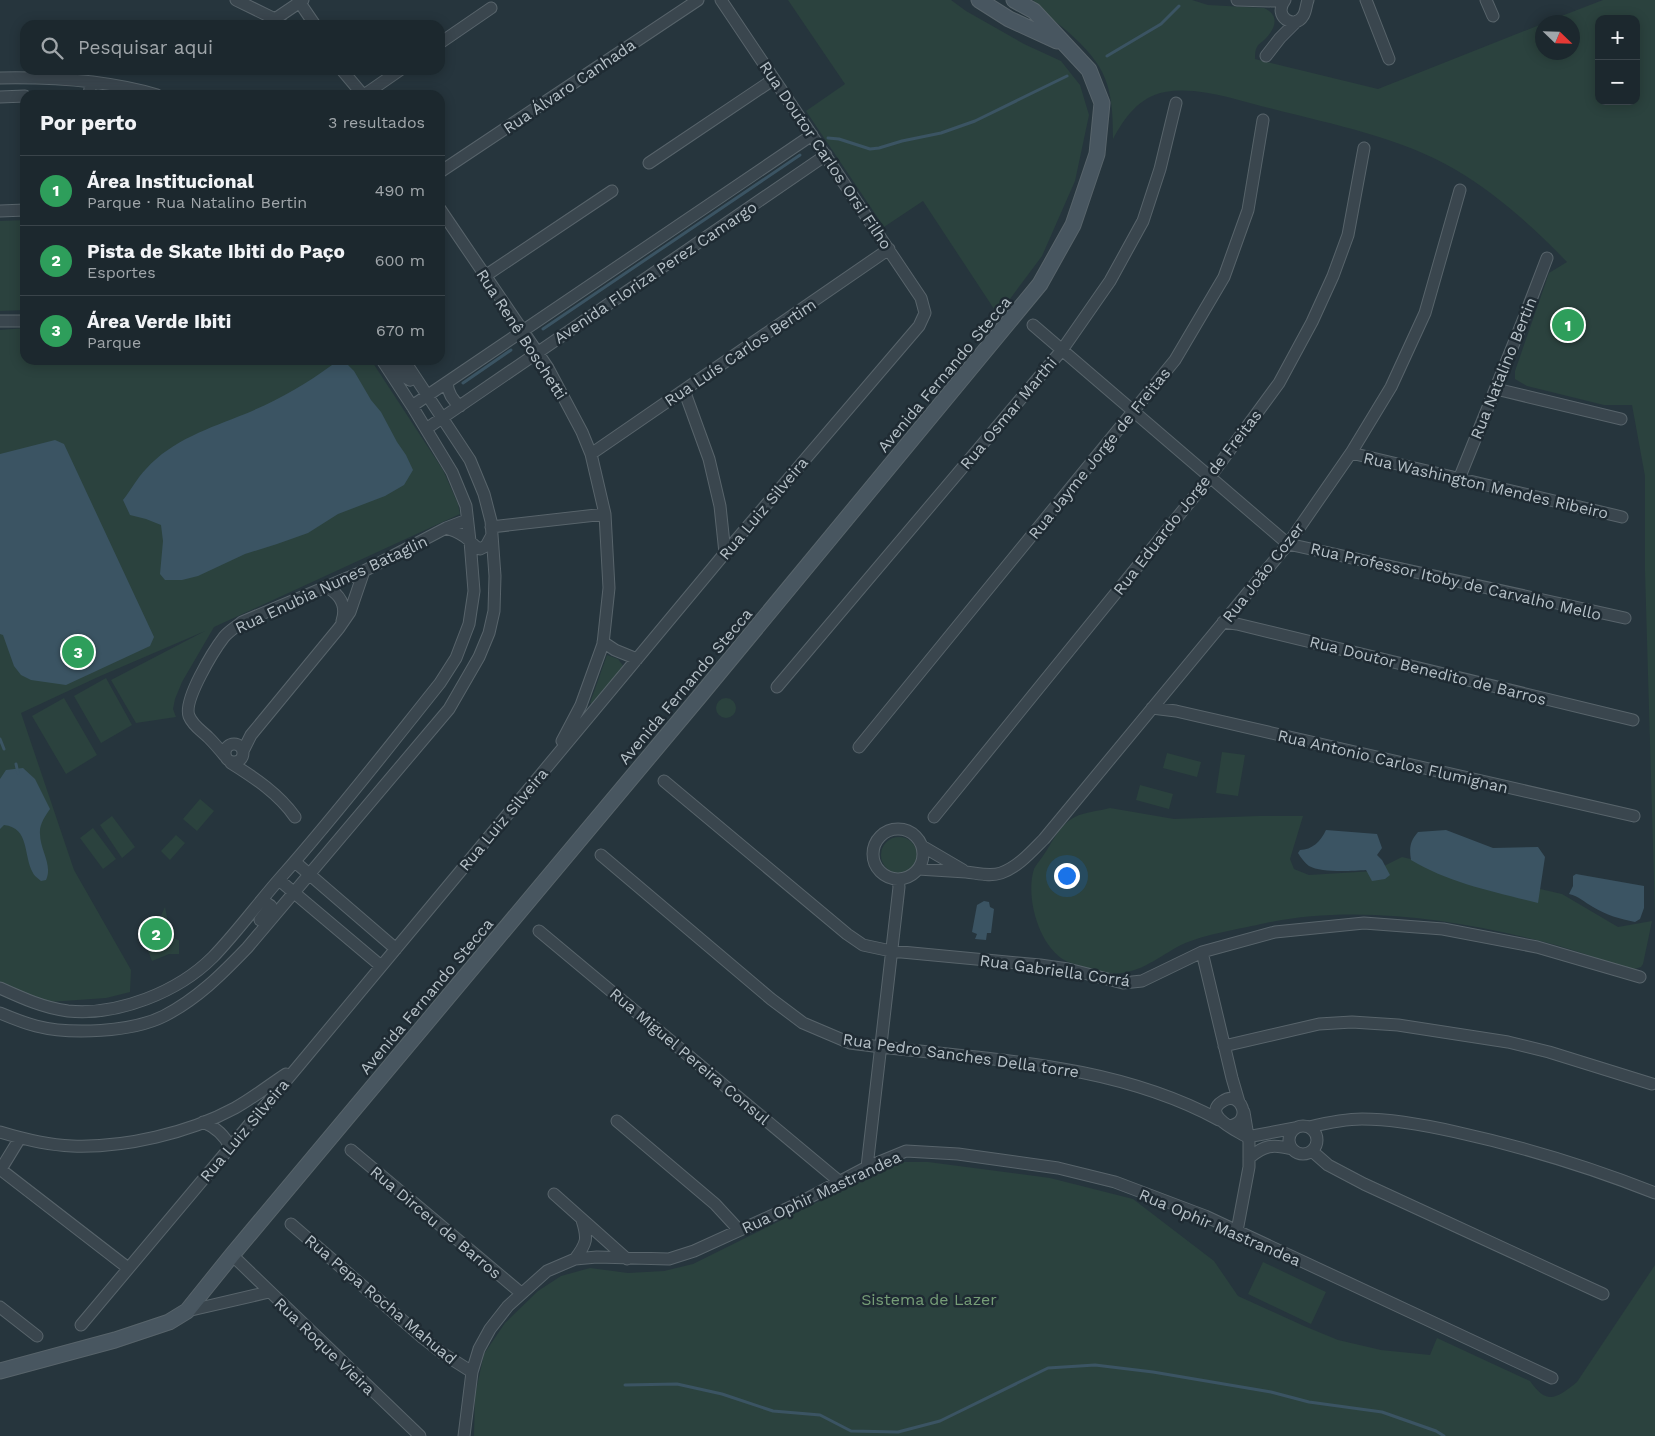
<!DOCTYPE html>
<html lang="pt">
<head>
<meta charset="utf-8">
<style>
  body { margin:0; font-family:"Work Sans",sans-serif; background:#253036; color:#f1f3f6 }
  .controls { position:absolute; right:15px; top:15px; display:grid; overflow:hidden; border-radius:10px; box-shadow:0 2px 12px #0003 }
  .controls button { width:45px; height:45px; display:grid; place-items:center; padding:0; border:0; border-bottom:1px solid #3a444a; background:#1c282e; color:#f1f3f6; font:25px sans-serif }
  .compass { position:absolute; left:1535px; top:15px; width:45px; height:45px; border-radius:50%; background:#1c282e; box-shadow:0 2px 12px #0003; rotate:113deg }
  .you { position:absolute; left:1066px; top:875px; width:18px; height:18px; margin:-12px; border:4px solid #fff; border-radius:50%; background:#1a73e8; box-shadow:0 0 0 8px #1a73e833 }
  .badge { display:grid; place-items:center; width:32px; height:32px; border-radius:50%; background:#bca0f2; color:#fff; font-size:16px; font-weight:700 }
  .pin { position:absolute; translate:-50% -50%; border:2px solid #fff; box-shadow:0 1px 5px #0006 }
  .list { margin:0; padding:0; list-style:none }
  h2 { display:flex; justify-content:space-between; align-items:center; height:65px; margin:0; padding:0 20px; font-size:21px }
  h2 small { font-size:16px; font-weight:400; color:#a0a6aa }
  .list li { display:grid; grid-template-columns:32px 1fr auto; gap:15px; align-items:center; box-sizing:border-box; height:70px; padding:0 20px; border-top:1px solid #3a444a }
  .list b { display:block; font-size:19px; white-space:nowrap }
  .list p { margin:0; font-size:16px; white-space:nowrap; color:#a0a6aa }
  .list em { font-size:16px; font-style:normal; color:#a0a6aa }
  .icon { flex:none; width:28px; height:28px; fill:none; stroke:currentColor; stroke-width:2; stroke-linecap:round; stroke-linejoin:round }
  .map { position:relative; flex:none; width:1655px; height:1436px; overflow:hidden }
  .search { position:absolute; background:#1c282e; box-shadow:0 2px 12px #0003; left:20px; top:20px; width:425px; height:55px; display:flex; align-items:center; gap:12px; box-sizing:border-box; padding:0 18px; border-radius:15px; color:#a0a6aa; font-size:19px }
  .panel { position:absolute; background:#1c282e; box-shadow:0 2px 12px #0003; left:20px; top:90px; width:425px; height:275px; border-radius:15px }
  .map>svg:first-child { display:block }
</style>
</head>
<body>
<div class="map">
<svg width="1655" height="1436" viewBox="0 0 1655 1436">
  <rect width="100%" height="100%" fill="#26353d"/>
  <!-- green -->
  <path fill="#2b423e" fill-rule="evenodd" d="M788 0H951L966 11 1024 44 1061 61 1080 85 1089 115 1075 181 1042 256 998 315 923 201 884 227 806 111 845 84Z
    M1033 0H1192L1208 5 1264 8C1282 16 1274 31 1263 41 1261 43 1258 44 1257 47 1255 50 1255 55 1255 59L1378 89 1542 24V52H1572V22H1546L1603 0H1655V915L1645 571V476L1632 405H1604L1527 386 1515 379V371L1549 273 1567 262C1533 227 1498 195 1456 170 1400 137 1335 125 1273 109 1238 101 1201 86 1165 92 1139 97 1125 117 1113 139 1113 86 1107 66 1067 31 1054 20 1044 14 1033 0ZM1599 19H1636V101H1599Z
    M25 220V310L0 311V221Z
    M25 328V360H371L443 470 458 504 460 514 214 627 182 682 175 699 173 709 176 717 136 723 111 680 205 631 98 677 21 713 74 870 131 970 130 992 106 998 49 1002 0 984V330Z
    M607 655 618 659 624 667 593 704 590 703Z
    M106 678 132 725 101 743 74 696Z
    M716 708a10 10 0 1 1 20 0a10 10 0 1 1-20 0Z
    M64 698 97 755 66 774 32 716Z
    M1222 752 1245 755 1238 796 1216 793Z
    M1167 753 1201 762 1197 777 1163 768Z
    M1140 785 1173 794 1169 809 1136 800Z
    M200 799 214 811 197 831 183 819Z
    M1110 808 1174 819 1259 816H1303L1290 859 1294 869 1309 875 1374 871 1402 857 1562 894 1618 927 1652 921 1643 964 1641 967 1631 970C1604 961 1576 950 1548 943 1459 920 1357 904 1266 923 1240 929 1204 934 1181 945 1158 957 1136 977 1108 973 1099 971 1075 965 1066 961 1039 947 1025 897 1034 869 1036 865 1040 860 1043 856 1052 843 1060 824 1075 817 1084 812 1100 811 1110 808Z
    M112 816 135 847 122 858 100 825Z
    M93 828 116 859 103 869 80 838Z
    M176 835 185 843 170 860 161 851Z
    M881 855a18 18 0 1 1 36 0a18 18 0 1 1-36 0Z
    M165 907 171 938 179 940V954H169L152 961 140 930 152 923 153 920 160 918Z
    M903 1162H928L1050 1178 1133 1199 1214 1261 1238 1296 1304 1326 1338 1340 1381 1350 1430 1355 1437 1338 1530 1381C1547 1406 1557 1398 1577 1382L1655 1265V1436H474L475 1395 484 1354 505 1323 538 1291 561 1276 590 1268 628 1273 664 1271 693 1264 882 1170Z
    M1263 1262 1326 1292 1311 1324 1248 1294Z"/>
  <!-- water -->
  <path fill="#3b5463" d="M332 365H348L354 371 371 400 381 412 397 442 406 455 413 470 404 485 385 496 338 514 308 533 277 544 245 554 198 576 182 580H165L160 574 163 541 161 525 146 519 130 515 123 500C131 490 137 478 146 469 172 440 210 428 245 414 276 401 305 385 332 365Z
    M55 440 64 444 154 637 150 646 66 685 31 680 21 675 14 666 3 635 0 634V454Z
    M23 768 35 779 50 809C45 816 39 825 40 834 40 850 53 865 46 880L41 881C38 878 34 876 33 873 23 855 30 828 4 825L0 829V779L6 770Z
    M1326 830 1377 834 1382 848 1377 855 1382 860 1390 875 1385 879 1372 881 1366 870C1352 871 1321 873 1309 866 1305 863 1301 858 1298 853L1300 850C1312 850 1321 841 1326 830Z
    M1446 830 1493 848 1538 847 1545 857 1538 903C1495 892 1449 883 1411 860 1409 848 1410 841 1418 832Z
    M1576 874 1644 886V908L1640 919 1635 922C1620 919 1606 915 1593 907 1584 902 1579 896 1569 894L1573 886V876Z
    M984 901 989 902 990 907 994 909 991 933H987L986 940 975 939 977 934 972 932 977 905Z"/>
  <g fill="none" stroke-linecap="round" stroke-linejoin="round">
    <!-- stream -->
    <path stroke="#3b5463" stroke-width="3" d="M1107 56 1161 24 1179 6
      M828 138 839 139 870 149 879 148 902 141 941 133 975 121 1067 76
      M543 329 800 155
      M463 383 511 350
      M0 739 4 749
      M16 764 18 773
      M625 1385 677 1384 722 1394 773 1411 820 1415 851 1431 898 1432 940 1421 1048 1368 1095 1365 1153 1372 1271 1392 1309 1402 1382 1412 1436 1431 1444 1436"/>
    <!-- street casing -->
    <g stroke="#58646b" stroke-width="13">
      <path id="street" d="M236 0 275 19 283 25
        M298 0 315 25
        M1237 0 1269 1 1282 0
        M1285 0C1272 17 1295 30 1303 16 1306 12 1306 5 1308 0
        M1366 0 1389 59
        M1486 0 1493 16
        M275 19 303 0
        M440 43 491 8
        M1266 56 1280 38 1297 21
        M342 70 363 95
        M0 78C53 77 106 80 157 95
        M89 95 91 82
        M364 95 400 70
        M0 97 25 96
        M649 163 774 79
        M440 172 698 0
        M440 209 548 368 582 432 591 454 605 514 609 588 603 644 581 705 562 741
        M0 211 25 210
        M485 276 612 191
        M0 321H25
        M1033 325 1288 544 1625 618
        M391 360 403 376 410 380 414 375
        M447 383C448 392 452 400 460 406
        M1496 389 1621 419
        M684 390 709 459 720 506 725 553
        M412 406 812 135
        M426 429 826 155
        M1351 453 1622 517
        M591 454 889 249
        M1459 479 1524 318 1547 258
        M491 527 605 514
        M446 528C456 531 463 534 470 541 474 545 475 547 480 549L486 546 492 535
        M326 587C340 594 347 606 342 621
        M1223 622 1237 624 1633 720
        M603 642 615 650 637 659
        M777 687 1062 350 1110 281 1143 221 1160 169 1176 103
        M1152 708 1176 711 1634 816
        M225 753a9 9 0 1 1 18 0a9 9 0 1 1-18 0Z
        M859 747 1175 360 1224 277 1248 210 1263 120
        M243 751 251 735 339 628 350 612 364 571
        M225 756C220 750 215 744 209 738 202 731 193 726 189 716 183 700 214 650 224 637 229 631 236 627 242 622L364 571 446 528 467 520
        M231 763C255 778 279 794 295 817
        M664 781 847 934 863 945 891 951 1040 965 1068 969 1123 983 1142 981 1202 952 1275 932 1364 923 1443 929 1537 947 1640 977
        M934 817 1210 477 1279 383 1312 322 1333 276 1348 235 1364 148
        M873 854a25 25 0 1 1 50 0a25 25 0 1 1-50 0Z
        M922 846 963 870
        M601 855 771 999 803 1023 850 1043C974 1060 1107 1059 1219 1120
        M295 862 396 949
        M918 869C934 870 950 871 966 872 977 873 990 877 1001 873 1018 867 1031 852 1044 839L1288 544 1351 453 1391 387 1425 313 1460 190
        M279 880 381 966
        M260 920 271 906 262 900
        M539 931 840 1182
        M1202 952 1232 1078 1239 1102
        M0 988C22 998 44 1008 68 1011 118 1016 178 992 213 957 238 931 258 903 282 876 337 814 388 748 440 683L456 658 469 624 474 591 470 541 466 506 452 472 412 406 382 360
        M0 1013C12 1018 24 1023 36 1026 71 1035 132 1032 164 1016 197 999 221 975 247 948L449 709 479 657 489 633 494 611 495 576 491 521 484 494 470 460 404 360
        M1224 1046 1319 1024 1352 1022 1398 1025 1508 1042 1549 1052 1652 1084
        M617 1121 715 1204 739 1230
        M203 1122C215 1127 225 1136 230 1147
        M1289 1140a14 14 0 1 1 28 0a14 14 0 1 1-28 0Z
        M1229 1126C1255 1122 1240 1089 1223 1101 1200 1115 1238 1131 1247 1137
        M1309 1127C1326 1123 1344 1119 1362 1119 1393 1119 1425 1125 1456 1132 1524 1147 1590 1167 1655 1193
        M0 1132C23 1139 48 1145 72 1146 124 1148 189 1133 235 1108 253 1098 269 1085 286 1074
        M1247 1137 1295 1128
        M351 1150 521 1293
        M1312 1151 1328 1165 1364 1184 1603 1294
        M1249 1158C1264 1145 1273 1144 1292 1149
        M867 1167 899 887 898 880
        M0 1169 128 1268
        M1 1169 20 1138
        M554 1194 627 1259
        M291 1224 423 1338 442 1353 472 1372
        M1237 1231 1249 1167V1142L1244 1112
        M232 1255 420 1436
        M575 1259C587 1243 588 1239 582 1220
        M0 1307 37 1336
        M187 1311 269 1292
        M81 1325 300 1064 725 553 919 326 925 313 921 298 721 0
        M464 1436 472 1372 479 1349 490 1329 508 1306 547 1271 575 1259 597 1257 669 1259 694 1251 795 1205 867 1167 906 1151 958 1154 1001 1160 1058 1168 1115 1182 1205 1216 1552 1378"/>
    </g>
    <!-- secondary casing -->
    <g stroke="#58646b" stroke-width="17">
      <path id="secondary" d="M979 0 1009 19 1057 41
        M0 1371 115 1340 169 1322 187 1311 232 1255 699 697 1040 284 1073 225 1097 154 1102 103 1089 70 1034 11 1014 0"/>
    </g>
    <!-- street -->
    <use href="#street" stroke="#3a464e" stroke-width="11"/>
    <!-- secondary -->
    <use href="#secondary" stroke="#485660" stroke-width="15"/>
  </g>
  <g text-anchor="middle" stroke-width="5" stroke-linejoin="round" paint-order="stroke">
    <!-- street labels -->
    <g font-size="16" fill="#b6c1c8" stroke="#1f2b33">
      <text transform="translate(569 86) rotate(-34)" y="6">Rua Álvaro Canhada</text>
      <text transform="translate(826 155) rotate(56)" y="6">Rua Doutor Carlos Orsi Filho</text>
      <text transform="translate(655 272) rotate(-34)" y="6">Avenida Floriza Perez Camargo</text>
      <text transform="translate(522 334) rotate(57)" y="6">Rua Renê Boschetti</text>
      <text transform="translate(740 352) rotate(-34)" y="6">Rua Luís Carlos Bertim</text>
      <text transform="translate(1503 368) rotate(-68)" y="6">Rua Natalino Bertin</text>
      <text transform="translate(944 374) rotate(-50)" y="6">Avenida Fernando Stecca</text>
      <text transform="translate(1008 413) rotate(-50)" y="6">Rua Osmar Marthi</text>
      <text transform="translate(1099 453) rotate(-51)" y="6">Rua Jayme Jorge de Freitas</text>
      <text transform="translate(1486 485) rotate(13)" y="6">Rua Washington Mendes Ribeiro</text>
      <text transform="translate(1187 502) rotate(-52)" y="6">Rua Eduardo Jorge de Freitas</text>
      <text transform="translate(763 508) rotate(-50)" y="6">Rua Luiz Silveira</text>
      <text transform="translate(1263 572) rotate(-52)" y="6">Rua João Cozer</text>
      <text transform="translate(1456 581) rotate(13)" y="6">Rua Professor Itoby de Carvalho Mello</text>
      <text transform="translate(331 584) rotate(-25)" y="6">Rua Enubia Nunes Bataglin</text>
      <text transform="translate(1428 670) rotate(14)" y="6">Rua Doutor Benedito de Barros</text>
      <text transform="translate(685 686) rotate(-50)" y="6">Avenida Fernando Stecca</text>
      <text transform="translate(1393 761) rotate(13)" y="6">Rua Antonio Carlos Flumignan</text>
      <text transform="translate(503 819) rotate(-50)" y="6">Rua Luiz Silveira</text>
      <text transform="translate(1055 970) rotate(8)" y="6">Rua Gabriella Corrá</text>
      <text transform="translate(426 996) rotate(-50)" y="6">Avenida Fernando Stecca</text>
      <text transform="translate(961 1055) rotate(8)" y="6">Rua Pedro Sanches Della torre</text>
      <text transform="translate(690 1056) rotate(40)" y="6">Rua Miguel Pereira Consul</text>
      <text transform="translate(244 1130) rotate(-50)" y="6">Rua Luiz Silveira</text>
      <text transform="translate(821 1192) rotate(-25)" y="6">Rua Ophir Mastrandea</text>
      <text transform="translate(436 1222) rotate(40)" y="6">Rua Dirceu de Barros</text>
      <text transform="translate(1220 1227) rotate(23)" y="6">Rua Ophir Mastrandea</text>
      <text transform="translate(381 1299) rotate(40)" y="6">Rua Pepa Rocha Mahuad</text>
      <text transform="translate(325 1346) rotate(44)" y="6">Rua Roque Vieira</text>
    </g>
    <!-- park labels -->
    <g font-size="16" fill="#769d77" stroke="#1f2b33">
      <text x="929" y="1305">Sistema de Lazer</text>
    </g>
  </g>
</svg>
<div class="controls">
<button>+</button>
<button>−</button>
</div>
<svg class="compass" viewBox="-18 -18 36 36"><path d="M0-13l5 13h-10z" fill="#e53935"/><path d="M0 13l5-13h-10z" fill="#a0a6aa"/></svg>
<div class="you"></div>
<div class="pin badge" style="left:1568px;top:325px;background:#2e9e5b">1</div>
<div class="pin badge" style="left:156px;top:934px;background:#2e9e5b">2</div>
<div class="pin badge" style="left:78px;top:652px;background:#2e9e5b">3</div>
<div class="search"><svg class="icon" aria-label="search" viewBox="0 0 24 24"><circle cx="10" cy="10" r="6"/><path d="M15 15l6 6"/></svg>Pesquisar aqui</div>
<section class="panel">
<h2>Por perto<small>3 resultados</small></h2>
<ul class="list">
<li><span class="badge" style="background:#2e9e5b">1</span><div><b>Área Institucional</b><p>Parque · Rua Natalino Bertin</p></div><em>490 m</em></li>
<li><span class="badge" style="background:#2e9e5b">2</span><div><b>Pista de Skate Ibiti do Paço</b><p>Esportes</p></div><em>600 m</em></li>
<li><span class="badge" style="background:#2e9e5b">3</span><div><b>Área Verde Ibiti</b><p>Parque</p></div><em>670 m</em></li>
</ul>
</section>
</div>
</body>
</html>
